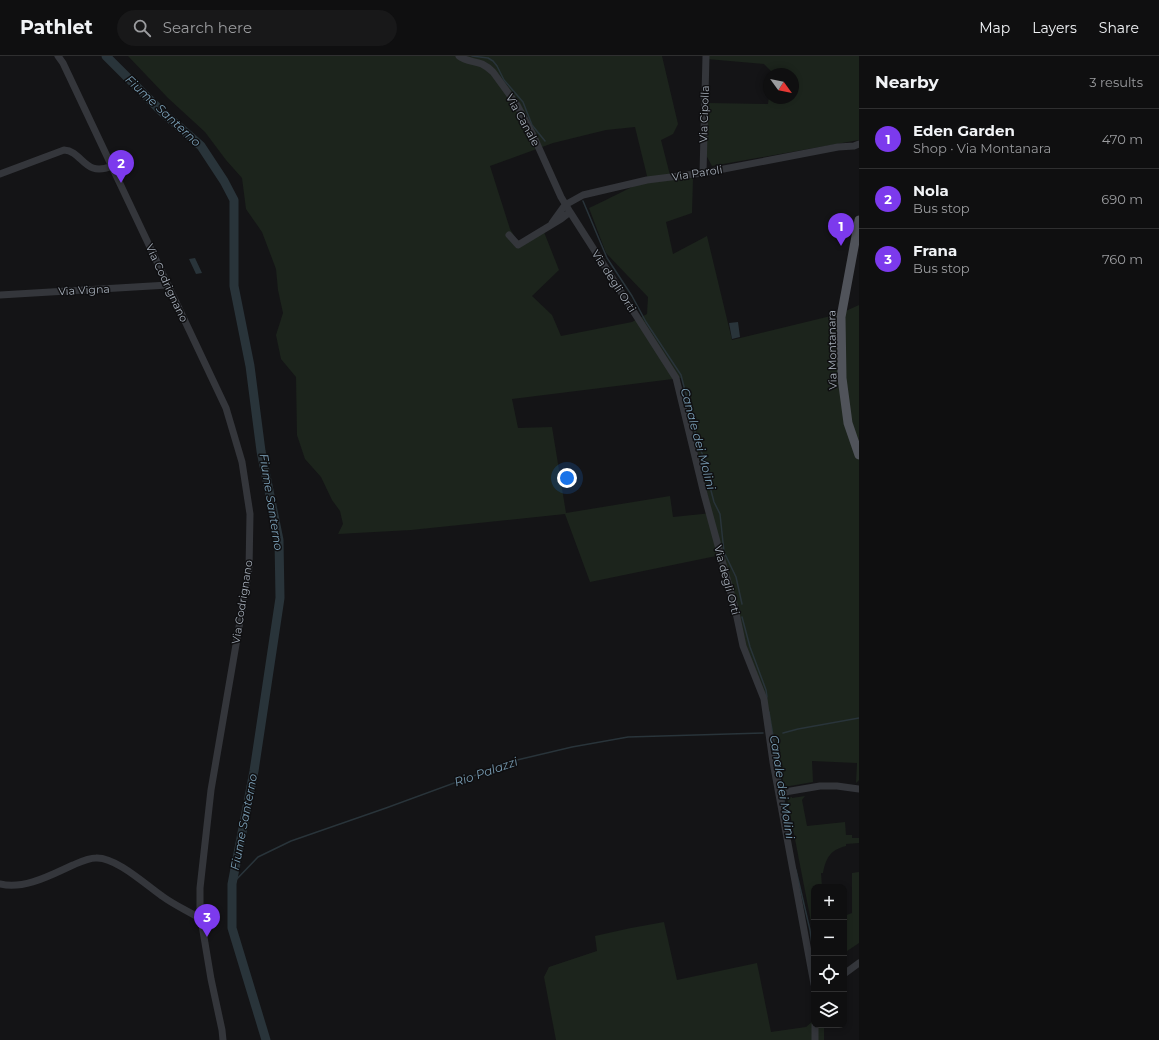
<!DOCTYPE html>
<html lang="en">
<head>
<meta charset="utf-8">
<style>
  body { margin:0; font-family:Montserrat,sans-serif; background:#181819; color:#f1f3f6 }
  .controls { position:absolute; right:12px; bottom:12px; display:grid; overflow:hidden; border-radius:8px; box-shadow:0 2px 6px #0003 }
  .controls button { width:36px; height:36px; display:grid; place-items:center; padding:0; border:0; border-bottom:1px solid #2f2f30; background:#0f0f10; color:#f1f3f6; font:20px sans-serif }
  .compass { position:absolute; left:763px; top:12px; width:36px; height:36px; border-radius:50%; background:#0f0f10; box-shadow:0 2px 6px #0003; rotate:123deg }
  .you { position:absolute; left:567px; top:422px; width:14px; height:14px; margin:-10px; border:3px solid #fff; border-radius:50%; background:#1a73e8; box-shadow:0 0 0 6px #1a73e833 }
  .badge { display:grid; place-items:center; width:26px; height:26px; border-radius:50%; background:#7c3aed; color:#fff; font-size:13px; font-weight:700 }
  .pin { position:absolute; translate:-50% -33px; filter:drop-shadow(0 1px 2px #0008) }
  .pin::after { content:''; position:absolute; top:21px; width:14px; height:12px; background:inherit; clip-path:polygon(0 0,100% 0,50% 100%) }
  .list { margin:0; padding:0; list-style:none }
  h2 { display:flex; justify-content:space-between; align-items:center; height:52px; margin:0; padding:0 16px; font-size:17px }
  h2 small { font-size:13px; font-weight:400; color:#9b9c9f }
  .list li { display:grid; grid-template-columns:26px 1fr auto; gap:12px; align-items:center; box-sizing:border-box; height:60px; padding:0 16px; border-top:1px solid #2f2f30 }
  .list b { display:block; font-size:15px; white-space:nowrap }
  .list p { margin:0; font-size:13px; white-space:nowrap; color:#9b9c9f }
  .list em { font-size:13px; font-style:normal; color:#9b9c9f }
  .icon { flex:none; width:22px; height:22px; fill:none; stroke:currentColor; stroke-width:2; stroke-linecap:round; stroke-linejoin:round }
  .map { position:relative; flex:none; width:859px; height:984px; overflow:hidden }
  header { display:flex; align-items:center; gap:24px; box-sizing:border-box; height:56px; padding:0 20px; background:#0f0f10; border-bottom:1px solid #2f2f30 }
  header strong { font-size:19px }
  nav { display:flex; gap:22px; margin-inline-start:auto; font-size:14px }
  .search { width:280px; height:36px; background:#181819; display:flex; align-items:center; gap:10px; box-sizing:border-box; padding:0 14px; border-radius:22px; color:#9b9c9f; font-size:15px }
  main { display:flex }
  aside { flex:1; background:#0f0f10 }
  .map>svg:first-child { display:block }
</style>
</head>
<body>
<header>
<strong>Pathlet</strong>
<div class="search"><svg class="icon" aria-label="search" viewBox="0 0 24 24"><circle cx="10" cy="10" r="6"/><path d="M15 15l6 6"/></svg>Search here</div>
<nav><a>Map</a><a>Layers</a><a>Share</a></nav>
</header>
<main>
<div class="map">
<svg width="859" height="984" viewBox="0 0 859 984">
  <rect width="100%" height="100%" fill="#141416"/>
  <!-- green -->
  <path fill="#1c241c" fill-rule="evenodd" d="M128 0H662L678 68 673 78 661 84 671 123 693 122 692 157 666 166 673 198 707 180 732 284 839 258 859 249V724L856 727 857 707 812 705 813 726 784 731 776 684H774L767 650 743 590 721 499 590 526 565 458 411 474 338 478 343 468 340 455 332 444 321 421 305 403 297 379 296 321 281 303 276 279 283 257 278 234 276 213 262 176 246 153 242 122 226 104 205 76 168 42ZM635 71 648 124C628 132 609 143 589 152L606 197 648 241 647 258 632 266 561 280 552 259 532 240 559 214 544 176 520 189 510 173 490 110 553 87 606 74ZM681 322 689 353 696 390 712 457 673 461 670 440 566 457 552 371 518 372 512 343Z
    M707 0H859V84L712 110 706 99 707 56 709 47 768 48 769 41V42H793V18H771V15L764 8 707 3Z
    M805 740 802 744 807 770 845 766 846 779H852V782H859V787L846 788V790C830 794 826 802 823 817H821L822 831H814V881L787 742 792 741V742Z
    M859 816V887L844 897V860L852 857V817Z
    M664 866 677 924 757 907 771 976 806 971 814 964V969H824V984H556L544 921 549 911 597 895 595 880 631 872Z"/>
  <!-- water -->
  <path fill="#29343a" d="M195 202 202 217 196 218 189 203Z
    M738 266 740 281 732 283 729 267Z"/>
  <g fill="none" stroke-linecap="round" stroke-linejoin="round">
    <!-- stream -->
    <path stroke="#29343a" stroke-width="1.5" d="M472 0 488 2 493 5 497 10 504 24 523 46 532 69 545 85
      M583 145 607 202 632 240 646 266 681 319 694 370 697 387 709 412 708 423 714 446 720 458 724 496 736 521 742 548
      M742 561 750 591 766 634 767 641
      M769 656 782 733
      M783 677 798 673 859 662
      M783 739 788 767
      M796 814 810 874 814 902
      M232 828 258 801 291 785 386 752 517 704 572 691 628 681 763 677"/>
    <!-- river -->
    <path stroke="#29343a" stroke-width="9" d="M106 0 160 54 201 90 224 125 234 144V230L250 310 261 395 279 484 280 542 254 715 232 828V872L266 984"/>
    <!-- minor -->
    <path stroke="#34363b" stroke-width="7" d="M58 0 63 7 226 352 242 406 250 458 249 513 211 734 200 832V857L211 923 222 974 223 984
      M459 0C465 5 474 5 482 8 486 10 490 13 493 16L517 49 533 79 561 141 570 156 676 322 704 438 735 552 743 590 764 643 773 706 814 928
      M703 117 706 0
      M0 118 64 94C83 95 84 122 112 110
      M552 167 565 149 583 139 647 124 703 117 838 91 854 90 859 88
      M509 179 518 189 561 163 570 156
      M0 239 168 229
      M779 737 820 730H837L859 733
      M0 828C24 834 51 819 73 809 80 806 88 802 96 802 116 801 146 829 162 840 174 849 188 855 201 863
      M844 918 859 907
      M815 984V969"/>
    <!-- major -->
    <path stroke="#50535a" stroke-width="9" d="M859 164 841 261 842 322 848 367 859 399"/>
  </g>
  <g text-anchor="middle" stroke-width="3" stroke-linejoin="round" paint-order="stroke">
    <!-- street labels -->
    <g font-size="11" fill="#a4acb7" stroke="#0f0f11">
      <text transform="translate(704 58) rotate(-88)" y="4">Via Cipolla</text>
      <text transform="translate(523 64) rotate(61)" y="4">Via Canale</text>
      <text transform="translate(697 117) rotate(-9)" y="4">Via Paroli</text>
      <text transform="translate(614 225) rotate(57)" y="4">Via degli Orti</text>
      <text transform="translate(167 227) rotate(65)" y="4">Via Codrignano</text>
      <text transform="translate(84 234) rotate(-3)" y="4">Via Vigna</text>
      <text transform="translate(832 294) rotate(-91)" y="4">Via Montanara</text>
      <text transform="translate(727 524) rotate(75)" y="4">Via degli Orti</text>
      <text transform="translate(242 546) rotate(-81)" y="4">Via Codrignano</text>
    </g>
    <!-- water labels -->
    <g font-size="12" font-style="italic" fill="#799db4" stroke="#0f0f11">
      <text transform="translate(163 55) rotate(43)" y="4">Fiume Santerno</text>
      <text transform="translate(698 383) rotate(75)" y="4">Canale dei Molini</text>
      <text transform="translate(271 446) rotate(81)" y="4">Fiume Santerno</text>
      <text transform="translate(486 716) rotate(-19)" y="4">Rio Palazzi</text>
      <text transform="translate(782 731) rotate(81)" y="4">Canale dei Molini</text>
      <text transform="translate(244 766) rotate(-79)" y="4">Fiume Santerno</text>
    </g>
  </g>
</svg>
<div class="controls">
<button>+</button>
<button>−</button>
<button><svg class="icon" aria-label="locate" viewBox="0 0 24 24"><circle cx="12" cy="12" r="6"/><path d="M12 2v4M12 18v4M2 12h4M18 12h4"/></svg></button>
<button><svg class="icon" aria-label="layers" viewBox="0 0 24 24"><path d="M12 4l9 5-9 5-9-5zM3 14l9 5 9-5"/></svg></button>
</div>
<svg class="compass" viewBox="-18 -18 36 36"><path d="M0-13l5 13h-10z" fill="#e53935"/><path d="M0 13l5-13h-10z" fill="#9b9c9f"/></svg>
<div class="you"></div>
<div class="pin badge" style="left:841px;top:190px">1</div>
<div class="pin badge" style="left:121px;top:127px">2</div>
<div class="pin badge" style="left:207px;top:881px">3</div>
</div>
<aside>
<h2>Nearby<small>3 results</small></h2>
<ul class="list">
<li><span class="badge">1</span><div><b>Eden Garden</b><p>Shop · Via Montanara</p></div><em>470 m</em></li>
<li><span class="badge">2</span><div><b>Nola</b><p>Bus stop</p></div><em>690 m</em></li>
<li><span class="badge">3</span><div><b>Frana</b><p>Bus stop</p></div><em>760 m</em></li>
</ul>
</aside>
</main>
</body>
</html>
